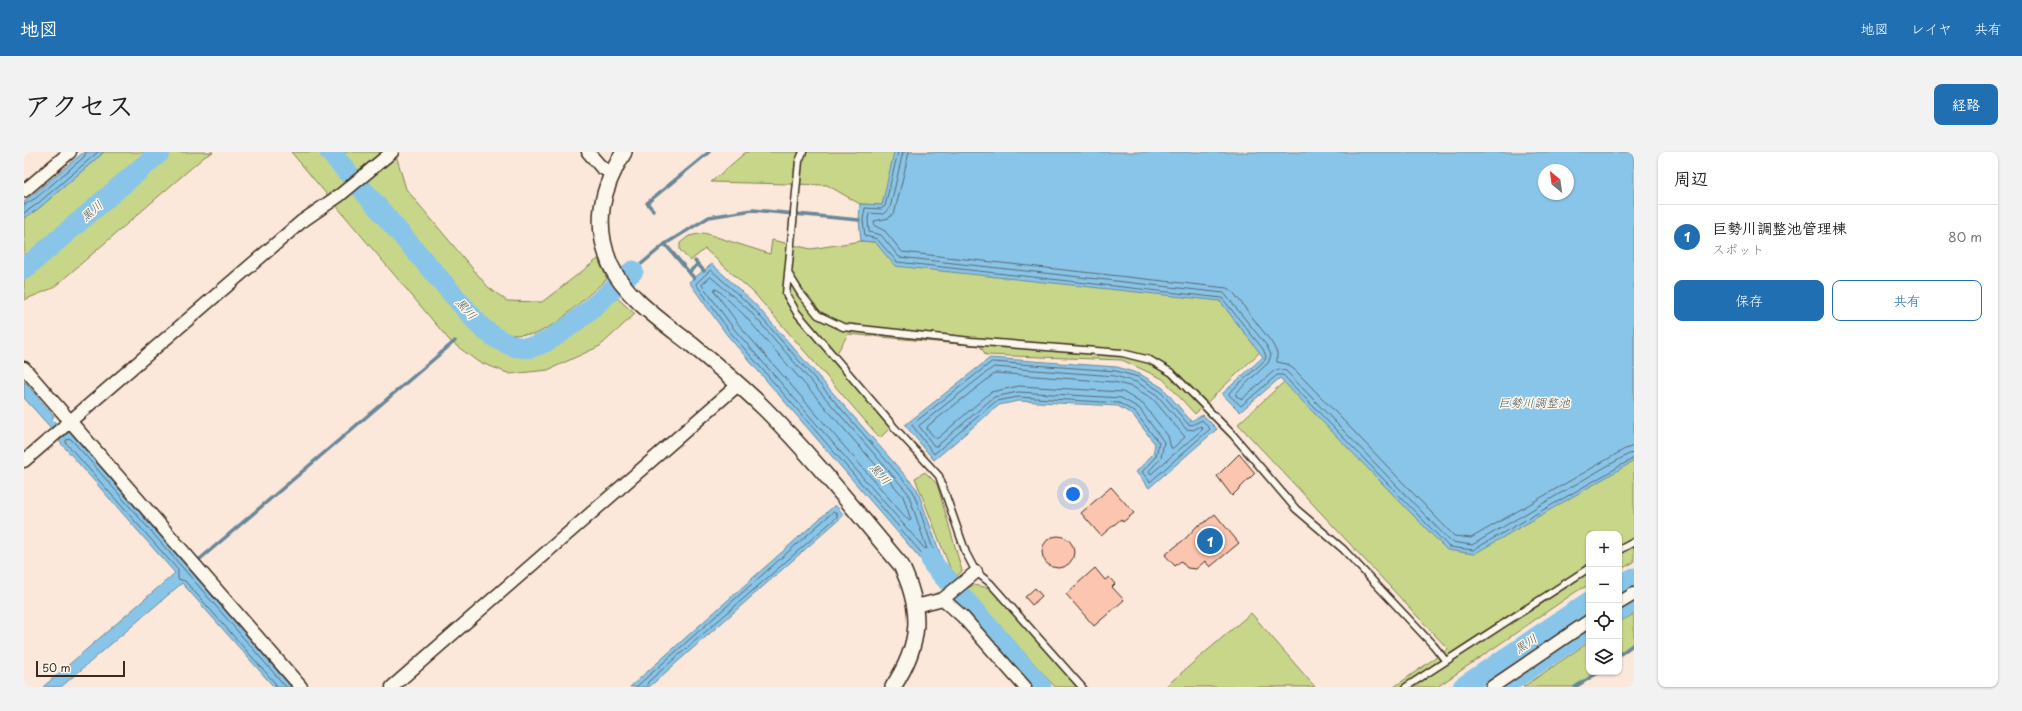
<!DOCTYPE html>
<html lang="ja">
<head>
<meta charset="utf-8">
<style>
  body { margin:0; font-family:"Playpen Sans","Klee One",sans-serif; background:#f2f2f2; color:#222 }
  .controls { position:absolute; right:12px; bottom:12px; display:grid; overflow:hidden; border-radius:8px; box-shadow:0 1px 3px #0004 }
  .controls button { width:36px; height:36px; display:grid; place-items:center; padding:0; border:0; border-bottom:1px solid #e0e0e0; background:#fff; color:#222; font:20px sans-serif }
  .compass { position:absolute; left:1514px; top:12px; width:36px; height:36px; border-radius:50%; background:#fff; box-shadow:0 1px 3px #0004; rotate:331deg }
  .scale { position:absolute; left:12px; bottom:10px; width:89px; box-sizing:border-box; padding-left:4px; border:2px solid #3b2a1e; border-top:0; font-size:11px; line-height:14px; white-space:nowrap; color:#3b2a1e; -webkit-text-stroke:3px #fbf7ec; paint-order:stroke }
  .you { position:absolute; left:1049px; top:342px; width:14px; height:14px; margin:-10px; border:3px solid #fff; border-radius:50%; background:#1a73e8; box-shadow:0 0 0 6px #1a73e833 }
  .badge { display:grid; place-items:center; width:26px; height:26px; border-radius:50%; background:#1f6fb2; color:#fff; font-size:13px; font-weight:700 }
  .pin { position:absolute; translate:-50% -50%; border:2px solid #fff; box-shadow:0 1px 4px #0006 }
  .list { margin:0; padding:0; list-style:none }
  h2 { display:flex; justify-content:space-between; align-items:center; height:52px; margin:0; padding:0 16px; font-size:17px }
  h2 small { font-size:13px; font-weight:400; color:#767676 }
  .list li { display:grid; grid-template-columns:26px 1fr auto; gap:12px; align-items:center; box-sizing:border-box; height:64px; padding:0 16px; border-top:1px solid #e0e0e0 }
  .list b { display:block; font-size:15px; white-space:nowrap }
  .list p { margin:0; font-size:13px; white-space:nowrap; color:#767676 }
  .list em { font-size:13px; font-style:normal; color:#767676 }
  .actions { display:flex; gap:8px; padding:12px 16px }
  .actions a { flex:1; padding:9px 0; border:1px solid #1f6fb2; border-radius:8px; text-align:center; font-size:14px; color:#1f6fb2 }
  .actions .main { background:#1f6fb2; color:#fff }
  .icon { flex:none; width:22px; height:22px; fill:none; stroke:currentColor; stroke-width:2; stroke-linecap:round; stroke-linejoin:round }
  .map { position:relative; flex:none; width:1610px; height:535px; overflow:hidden; border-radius:8px }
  header { display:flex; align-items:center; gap:24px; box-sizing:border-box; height:56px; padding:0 20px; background:#1f6fb2; color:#fff }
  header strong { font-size:19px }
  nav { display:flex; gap:22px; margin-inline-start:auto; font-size:14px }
  .intro { display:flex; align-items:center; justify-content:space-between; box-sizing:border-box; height:96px; padding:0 24px }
  h1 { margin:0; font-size:28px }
  .button { padding:10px 18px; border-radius:8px; background:#1f6fb2; color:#fff; font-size:14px; font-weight:700 }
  main { display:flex; gap:24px; padding:0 24px }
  aside { flex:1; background:#fff; border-radius:8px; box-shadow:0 1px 3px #0004 }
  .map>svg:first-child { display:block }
</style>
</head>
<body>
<header>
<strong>地図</strong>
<nav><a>地図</a><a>レイヤ</a><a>共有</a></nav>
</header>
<div class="intro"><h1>アクセス</h1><a class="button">経路</a></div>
<main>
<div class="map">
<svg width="1610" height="535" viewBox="0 0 1610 535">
  <rect width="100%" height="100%" fill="#fbe8da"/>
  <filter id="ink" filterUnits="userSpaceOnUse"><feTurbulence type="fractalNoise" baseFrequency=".025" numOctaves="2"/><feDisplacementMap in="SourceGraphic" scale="8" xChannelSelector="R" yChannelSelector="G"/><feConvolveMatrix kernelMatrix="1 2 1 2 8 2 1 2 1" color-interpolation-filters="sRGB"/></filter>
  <g filter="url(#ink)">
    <!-- green -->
    <path fill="#c8d68a" stroke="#828054" d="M80 0H126L9 102 0 107V66L14 57Z
      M144 0H189L180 5 29 136 0 148V121L8 118Z
      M267 0H297L454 184C463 188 481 199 491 200 531 202 563 167 591 144L611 162 576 194 524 218 486 222 453 209 426 189Z
      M314 0H369L372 3 382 37 464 135 483 149 518 150 574 107 583 127 534 170 512 182 485 183 458 167Z
      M722 0H968L1196 149 1236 200 1171 262 1139 227 1098 208 962 203 956 194 824 182 809 208 866 276 856 286 730 141 681 97 666 109 656 98V91L665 84 680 81 746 102 748 88 787 97 837 89 851 90 858 53 836 52 803 33 687 30Z
      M1610 131V410L1595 418V382H1565V433L1553 439 1413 535H1370L1424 497 1214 272 1261 229 1325 296Z
      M901 320 913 332 938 419 933 424 926 416 891 326Z
      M949 433 966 436 1053 535H1031L943 437Z
      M1227 461 1291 535H1141Z
      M1610 462V492L1595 503V470Z
      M1565 490V520H1575L1551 535H1499Z"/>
    <!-- water -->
    <path fill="#89c5e9" stroke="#6a8798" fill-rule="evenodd" d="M60 0H80L14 57 0 66V50Z
      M870 0H1610V309L1450 402 1423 398 1256 226 1216 260 1198 242 1239 205 1196 149 871 114 851 90 837 89 835 68 836 52 858 53ZM1520 18H1544V42H1520Z
      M688 112 731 152 893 337 922 418 928 426 921 435 703 183 665 130Z
      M966 206 1093 215 1116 222 1139 236 1167 269 1179 263 1193 277 1125 336 1112 320 1129 302 1131 292 1109 263 1094 254 994 249 975 253 910 308 881 273Z
      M0 229 30 264 28 267 33 272 28 277 0 246Z
      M46 280 267 535H250L158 431 37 535H19L151 421 35 289Z
      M811 353 820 363 625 535H606Z"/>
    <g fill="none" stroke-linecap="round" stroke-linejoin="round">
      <!-- shore -->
      <path stroke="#5a686f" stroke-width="1" d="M874 0 861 54 857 57 841 56 839 68 841 84 853 87 873 110 1198 146 1239 197 1242 204 1241 208 1205 241V243L1217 254 1253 223H1259L1425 395 1449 398 1610 306
        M879 0 866 56 859 62 845 61 844 68 845 80 857 83 875 105 1200 141 1243 194 1247 203 1244 211 1212 241V244L1218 247 1251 218 1256 217 1262 219 1427 390 1448 393 1583 314 1605 302 1610 301
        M885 0 871 59 865 66 850 69 851 74 861 79 878 100 1203 136 1209 140 1248 191 1253 201V210L1263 212 1272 219 1430 384 1447 386 1601 297 1610 294
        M0 53 12 46 60 5 62 0
        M0 61 12 53 74 0
        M687 118 728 155 889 339 917 420H914L706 180 672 132Z
        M687 125 725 158 884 341 903 397 900 396 710 177 678 133Z
        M691 137 694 138 720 163 879 344 887 368H884L715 173 691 140Z
        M968 210 1092 219 1114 225 1136 239 1164 272 1168 273 1178 268 1186 277 1126 330 1118 320 1132 304 1135 291 1111 260 1095 251 994 245 972 249 910 302 888 273Z
        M970 215 1091 224 1112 230 1133 243 1162 277 1169 278 1177 274 1179 277 1127 322 1125 319 1137 306 1140 290 1115 256 1097 246 994 240 970 245 913 294H910L895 274Z
        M972 221 1090 230 1109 235 1129 247 1161 285 1149 296H1147L1144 284 1120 253 1099 240 995 234 967 240 914 286H911L903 277 904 274Z
        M252 535 251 531 161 429 154 427V418L42 291V288L47 287 262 535
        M612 535 809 360 813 362V365L624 530 622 535"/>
      <!-- stream -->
      <path stroke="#6a8798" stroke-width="3.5" d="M629 58 623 51 685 0
        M641 92 685 65 729 58 835 68
        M671 109 680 119
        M609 119 641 92 670 126
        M665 120 674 112
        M176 407 431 189
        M1595 503 1610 492
        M1551 535 1575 520"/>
      <!-- canal -->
      <path stroke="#89c5e9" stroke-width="12" d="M1595 463 1610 455
        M1486 535 1565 482"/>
      <!-- river -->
      <path stroke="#89c5e9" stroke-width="21" d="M306 0 457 175C471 186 487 198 507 195 534 191 587 138 609 119
        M0 117 136 0
        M907 407 909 412 1017 535
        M1595 434 1610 426
        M1439 535 1565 450"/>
    </g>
    <!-- building -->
    <path fill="#fcc5af" stroke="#3b2a1e" d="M1215 302 1231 321 1208 344 1193 324Z
      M1087 335 1110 361 1099 370 1097 367 1077 384 1057 361Z
      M1191 362 1215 391 1186 415 1181 409 1172 417 1163 416 1157 409 1151 414 1141 403 1162 386 1173 374 1180 371Z
      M1018 400a16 16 0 1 1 32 0a16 16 0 1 1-32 0Z
      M1071 416 1081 428 1085 425 1091 432 1088 435 1100 448 1070 474 1042 442Z
      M1011 436 1018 444 1008 453 1001 445Z"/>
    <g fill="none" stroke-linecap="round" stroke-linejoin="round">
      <!-- service casing -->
      <g stroke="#3b2a1e" stroke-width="9">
        <path id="service" d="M779 0 775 9 762 142 773 161 870 275 915 324 942 401 952 420 966 431 1058 535
          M764 121 777 142 794 163 819 175 947 189 1098 201 1126 208 1148 221 1209 283 1272 357 1319 397 1410 494 1421 508
          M1595 398 1610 390
          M1382 535 1565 416"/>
      </g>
      <!-- minor casing -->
      <g stroke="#3b2a1e" stroke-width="15">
        <path id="minor" d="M564 0 577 15 587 21
          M0 39 46 0
          M0 216 277 535
          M0 309 277 70 316 43 368 0
          M919 447 952 420
          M1595 451 1610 442
          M892 454 919 447 939 465 1001 535
          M368 535 714 233
          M1468 535 1565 469"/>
      </g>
      <!-- tertiary casing -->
      <g stroke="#3b2a1e" stroke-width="18">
        <path id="tertiary" d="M600 0C578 36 569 70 586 112 600 144 640 171 667 192 692 213 719 235 742 258 791 307 833 361 877 413 899 459 897 492 869 535"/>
      </g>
      <!-- service -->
      <use href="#service" stroke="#fbf7ec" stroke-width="6"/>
      <!-- minor -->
      <use href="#minor" stroke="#fbf7ec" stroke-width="12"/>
      <!-- tertiary -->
      <use href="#tertiary" stroke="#fbf7ec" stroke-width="15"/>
    </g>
  </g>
  <g text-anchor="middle" stroke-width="3" stroke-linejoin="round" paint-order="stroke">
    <!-- water labels -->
    <g font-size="12" font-style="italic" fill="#52585b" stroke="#fbf7ec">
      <text transform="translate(68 59) rotate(-41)" y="4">黒川</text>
      <text transform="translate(442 157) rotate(49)" y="4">黒川</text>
      <text x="1510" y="255">巨勢川調整池</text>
      <text transform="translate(856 322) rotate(49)" y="4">黒川</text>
      <text transform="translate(1502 492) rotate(-34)" y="4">黒川</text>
    </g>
  </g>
</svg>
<div class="controls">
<button>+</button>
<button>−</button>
<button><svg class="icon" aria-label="locate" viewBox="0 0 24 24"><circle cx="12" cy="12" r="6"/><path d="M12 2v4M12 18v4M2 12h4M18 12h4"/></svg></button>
<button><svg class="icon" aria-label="layers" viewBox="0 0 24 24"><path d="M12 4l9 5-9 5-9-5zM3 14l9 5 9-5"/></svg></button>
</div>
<svg class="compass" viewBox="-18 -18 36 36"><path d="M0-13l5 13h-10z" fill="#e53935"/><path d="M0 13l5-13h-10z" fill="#767676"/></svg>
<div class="scale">50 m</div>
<div class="you"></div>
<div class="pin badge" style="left:1186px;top:389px">1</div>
</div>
<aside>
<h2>周辺<small></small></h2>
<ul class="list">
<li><span class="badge">1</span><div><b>巨勢川調整池管理棟</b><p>スポット</p></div><em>80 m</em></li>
</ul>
<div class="actions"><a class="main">保存</a><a>共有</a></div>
</aside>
</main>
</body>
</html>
